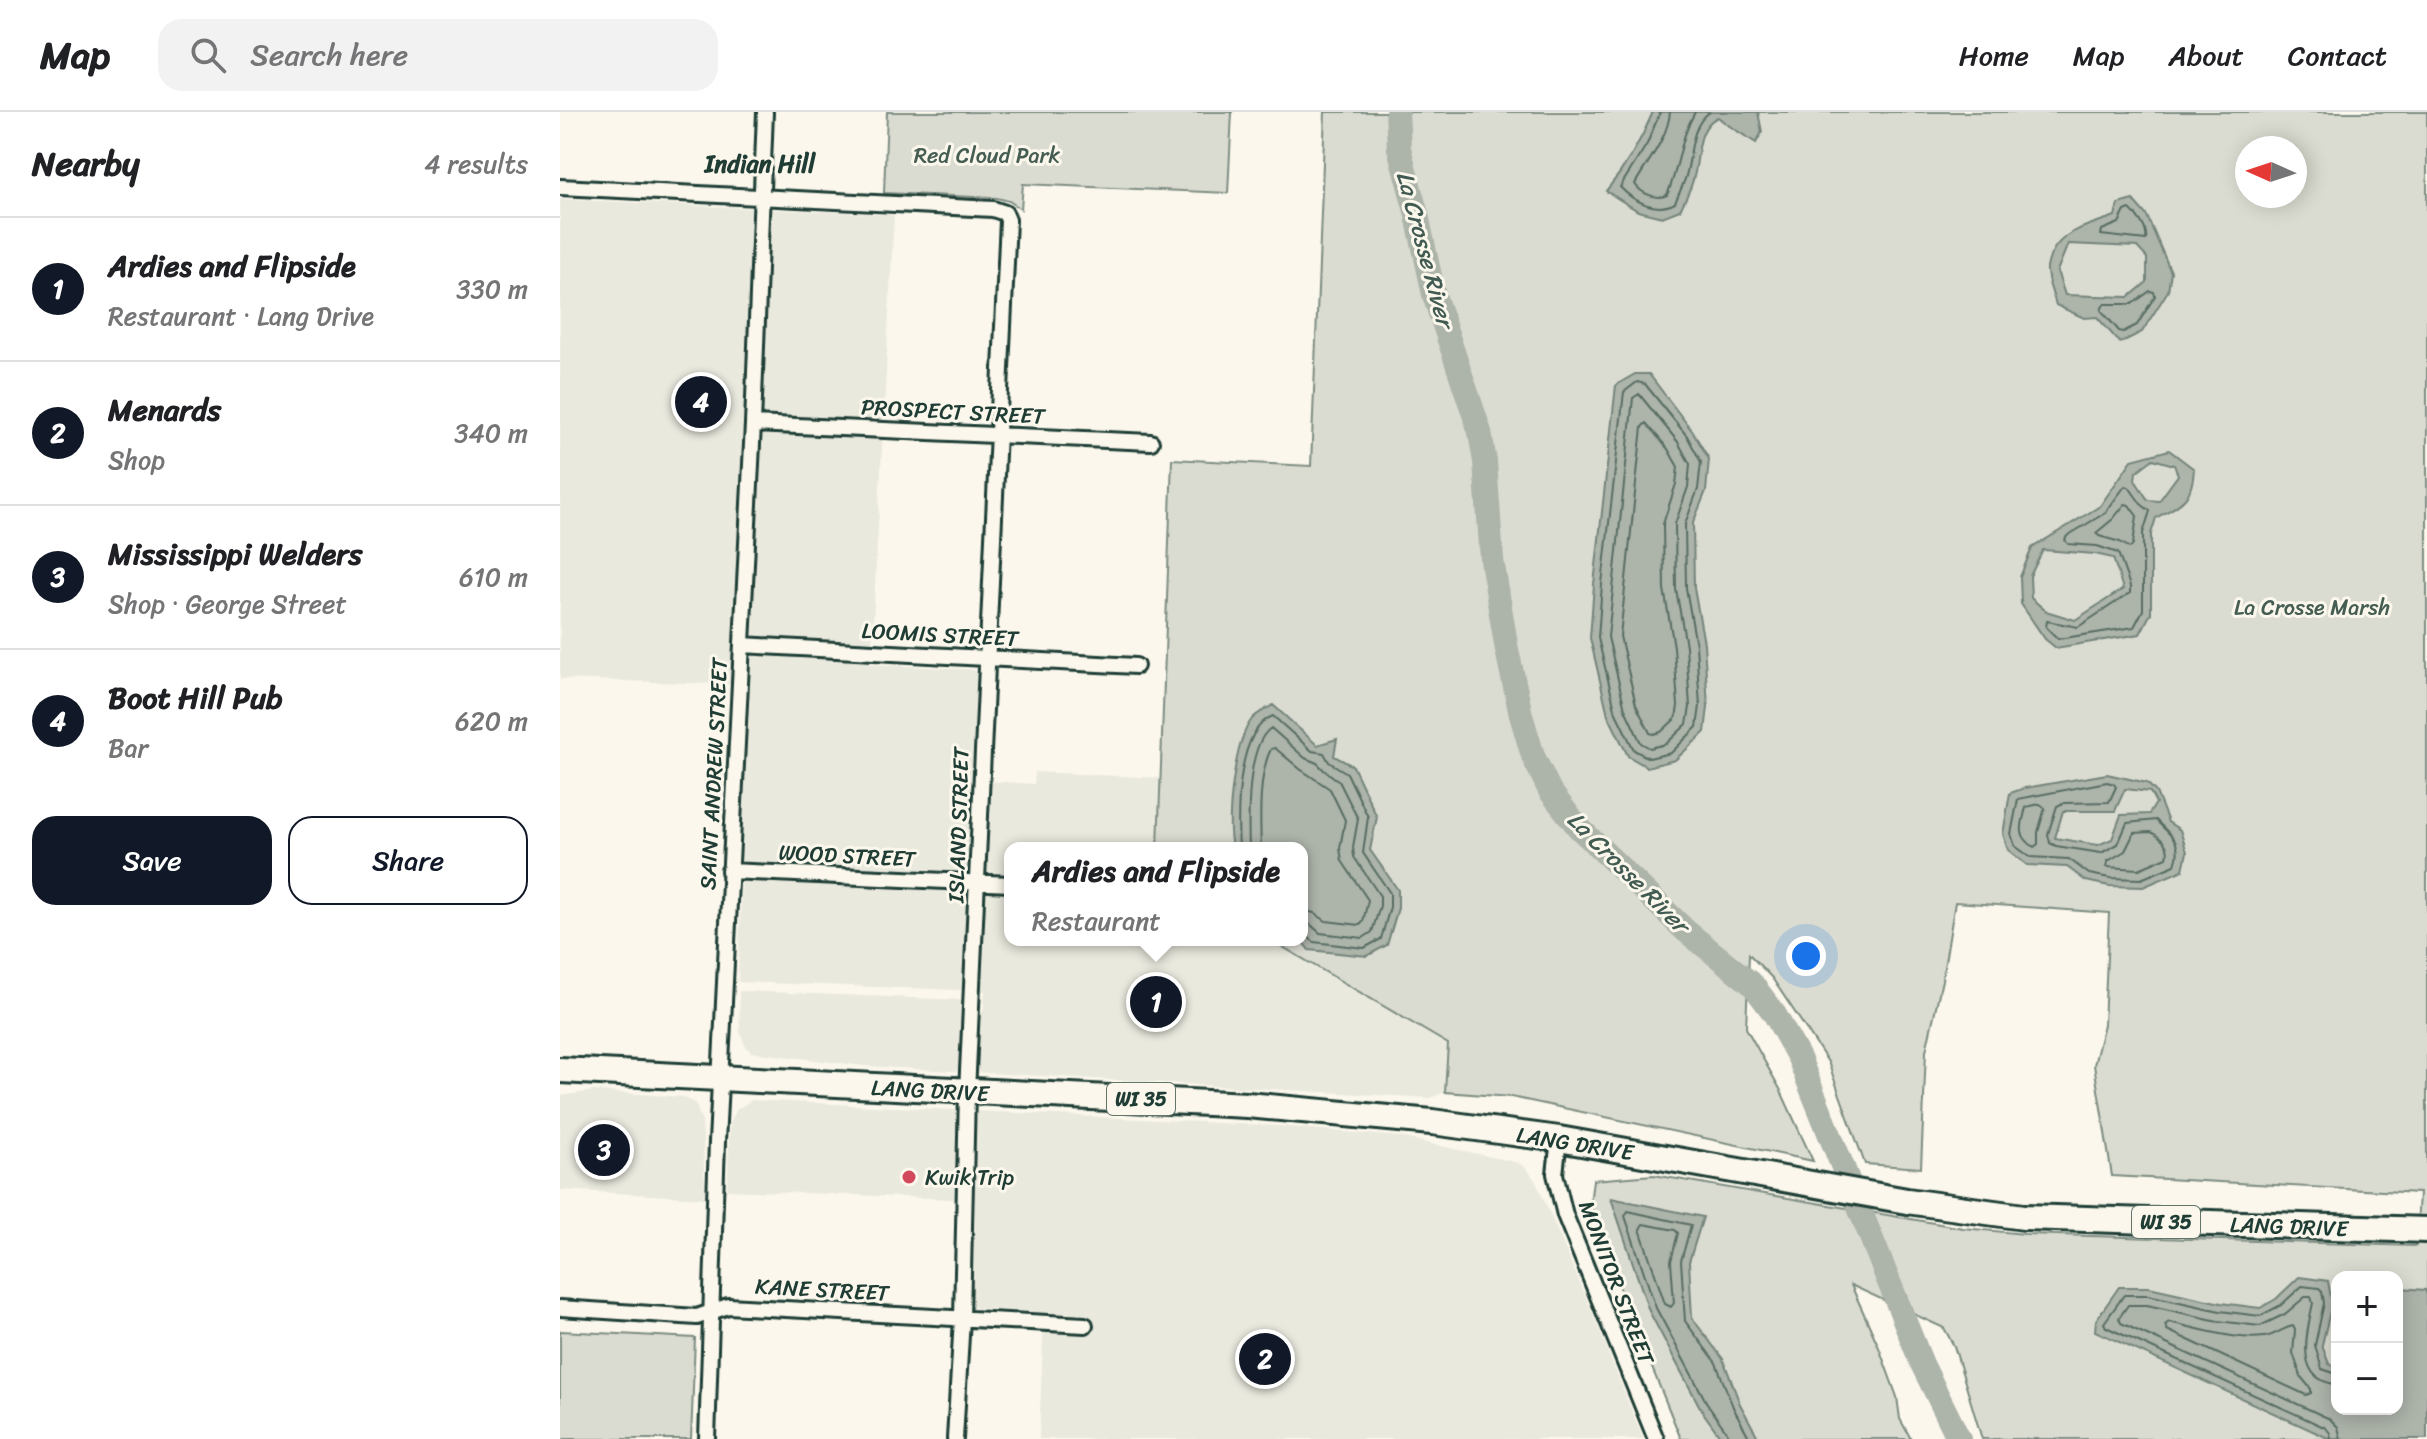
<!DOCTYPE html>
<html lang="en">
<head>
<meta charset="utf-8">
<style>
  body { margin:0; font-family:Sriracha,sans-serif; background:#f2f2f2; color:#202124 }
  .controls { position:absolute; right:24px; bottom:24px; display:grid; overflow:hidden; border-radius:16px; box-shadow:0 4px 20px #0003 }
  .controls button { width:72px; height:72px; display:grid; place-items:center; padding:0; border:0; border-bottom:2px solid #e0e0e0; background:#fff; color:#202124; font:40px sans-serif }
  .compass { position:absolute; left:1675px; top:24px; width:72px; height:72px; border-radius:50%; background:#fff; box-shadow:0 4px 20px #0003; rotate:273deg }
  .you { position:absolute; left:1246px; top:844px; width:28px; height:28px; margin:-20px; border:6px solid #fff; border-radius:50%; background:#1a73e8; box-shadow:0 0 0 12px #1a73e833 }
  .badge { display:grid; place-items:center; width:52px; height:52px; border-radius:50%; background:#111827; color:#fff; font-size:26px; font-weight:700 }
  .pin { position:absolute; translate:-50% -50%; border:4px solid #fff; box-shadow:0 2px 8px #0006 }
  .popup { position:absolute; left:444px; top:730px; width:304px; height:104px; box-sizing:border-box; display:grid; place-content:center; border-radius:16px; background:#fff; filter:drop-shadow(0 2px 6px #0005); font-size:26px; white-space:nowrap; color:#757577 }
  .popup b { font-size:30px; color:#202124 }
  .popup::after { content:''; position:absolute; left:50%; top:100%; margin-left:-16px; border:16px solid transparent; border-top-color:#fff }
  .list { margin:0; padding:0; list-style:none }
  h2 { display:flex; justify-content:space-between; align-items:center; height:104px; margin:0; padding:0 32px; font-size:34px }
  h2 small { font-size:26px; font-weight:400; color:#757577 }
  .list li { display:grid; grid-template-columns:52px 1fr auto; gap:24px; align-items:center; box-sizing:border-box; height:144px; padding:0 32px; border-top:2px solid #e0e0e0 }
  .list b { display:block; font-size:30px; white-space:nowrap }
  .list p { margin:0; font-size:26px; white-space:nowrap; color:#757577 }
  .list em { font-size:26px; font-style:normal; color:#757577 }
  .actions { display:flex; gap:16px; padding:24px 32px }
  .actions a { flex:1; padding:18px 0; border:2px solid #111827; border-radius:24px; text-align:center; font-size:28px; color:#111827 }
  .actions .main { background:#111827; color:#fff }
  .icon { flex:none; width:44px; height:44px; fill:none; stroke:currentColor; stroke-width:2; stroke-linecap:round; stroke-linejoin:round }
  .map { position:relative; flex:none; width:1867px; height:1327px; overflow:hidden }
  header { display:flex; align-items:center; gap:48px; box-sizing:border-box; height:112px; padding:0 40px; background:#fff; border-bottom:2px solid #e0e0e0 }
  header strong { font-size:38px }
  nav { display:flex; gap:44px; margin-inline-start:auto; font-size:28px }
  .search { width:560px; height:72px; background:#f2f2f2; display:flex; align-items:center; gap:20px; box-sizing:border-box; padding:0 28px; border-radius:24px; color:#757577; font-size:30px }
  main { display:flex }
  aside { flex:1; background:#fff }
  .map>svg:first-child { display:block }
</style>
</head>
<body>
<header>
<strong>Map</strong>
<div class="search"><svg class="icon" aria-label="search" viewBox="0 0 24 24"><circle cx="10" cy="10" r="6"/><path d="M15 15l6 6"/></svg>Search here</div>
<nav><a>Home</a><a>Map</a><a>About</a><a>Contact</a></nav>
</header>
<main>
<aside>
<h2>Nearby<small>4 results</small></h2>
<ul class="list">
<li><span class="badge">1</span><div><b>Ardies and Flipside</b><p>Restaurant · Lang Drive</p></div><em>330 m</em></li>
<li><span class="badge">2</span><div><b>Menards</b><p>Shop</p></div><em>340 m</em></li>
<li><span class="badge">3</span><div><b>Mississippi Welders</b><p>Shop · George Street</p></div><em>610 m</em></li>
<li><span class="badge">4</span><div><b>Boot Hill Pub</b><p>Bar</p></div><em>620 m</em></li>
</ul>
<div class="actions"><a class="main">Save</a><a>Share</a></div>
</aside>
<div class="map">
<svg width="1867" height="1327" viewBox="0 0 1867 1327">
  <rect width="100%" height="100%" fill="#fbf7ec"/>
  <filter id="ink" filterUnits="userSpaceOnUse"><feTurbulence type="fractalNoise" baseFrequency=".0125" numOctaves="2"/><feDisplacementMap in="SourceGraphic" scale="16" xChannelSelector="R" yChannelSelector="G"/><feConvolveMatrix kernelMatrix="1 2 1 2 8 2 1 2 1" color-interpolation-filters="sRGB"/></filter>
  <g filter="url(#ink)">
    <!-- built -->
    <path fill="#eae9de" d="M0 87 334 103 311 552 406 557 414 558 417 562 414 668 474 672 475 660 602 666 599 736H450V828H711L888 932 885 980 870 986 304 954 191 940 185 933 180 921 179 879 404 888V898L423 900 425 879 178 870 188 573 0 567Z
      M33 979 123 985 135 991 142 1009 143 1026 145 1086 0 1078V984Z
      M192 988 720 1014 840 1025 959 1051 967 1057 975 1068 985 1090 1029 1192 1083 1327H479L484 1201 414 1196 412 1190 415 1088 167 1078 170 1011 177 997Z"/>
    <!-- green -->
    <path fill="#dbdcd1" stroke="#7d8c82" stroke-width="2" fill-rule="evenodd" d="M327 0H672L668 81 463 72 461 97 449 89 437 86 324 81Z
      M765 0H1867V1327H1422L1394 1234 1384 1216 1291 1173 1318 1233 1337 1285 1340 1307 1351 1327H1121L1062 1182 1030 1092 1033 1068 1094 1063 1403 1116 1465 1122 1856 1134 1859 1081 1552 1064 1534 953 1544 912 1549 801 1395 790 1382 868 1366 939 1361 1056 1305 1052 1268 950 1212 866 1189 842 1186 916 1220 977 1253 1049 951 985 885 980 888 932 711 828H742V736H598L612 347 751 354ZM1687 36H1735V84H1687ZM1777 1165H1837V1297H1777Z
      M0 1219 135 1226 131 1327H0Z"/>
    <!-- water -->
    <path fill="#adb4aa" stroke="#74847b" stroke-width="2" fill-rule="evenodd" d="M1093 0H1198L1202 20 1196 31C1183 22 1170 16 1158 5 1135 15 1140 48 1133 68 1130 79 1125 88 1120 98L1102 105 1078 99 1046 79C1066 55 1081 29 1093 0Z
      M1573 88 1587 104 1611 160 1608 179 1582 220 1560 231 1537 205 1524 206 1496 193C1493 182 1486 167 1487 156 1493 119 1526 115 1555 104L1558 92ZM1508 132 1577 135 1587 146V170L1569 185 1505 183 1497 159Z
      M1075 262H1089L1133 320 1149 347 1146 379 1133 411 1134 476 1144 531 1148 595 1145 620 1115 648 1087 655 1068 644 1048 603 1030 526 1034 472 1056 273Z
      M1609 338 1634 357C1632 389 1622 391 1596 406L1591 422V501L1580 522 1496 536 1485 527 1461 492 1460 465 1472 436 1540 394 1572 348ZM1593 347 1614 353 1618 363 1599 389 1588 388 1575 368 1576 360ZM1483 438 1535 442 1553 446 1563 477 1515 508 1486 499 1471 486 1470 464Z
      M713 593 757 633 777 627 774 644 793 654 817 705 810 738 838 778V796L827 833 807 844 749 838 741 828 742 736H672C666 707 674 630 692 607 697 601 707 597 713 593Z
      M1547 662 1587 671 1596 680 1608 710 1620 718 1627 740 1623 758 1583 775 1549 774 1526 769 1507 755 1467 753 1448 738 1443 722 1450 681 1465 676ZM1565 677 1590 680 1596 691 1589 702 1561 703 1552 727 1538 733 1495 726 1503 699H1555Z
      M1051 1086 1143 1105 1129 1150 1132 1206 1163 1247 1180 1292 1199 1327H1162L1142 1299 1089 1199Z
      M1739 1165 1768 1169 1772 1191 1762 1233 1769 1252 1777 1255V1297H1837V1180L1841 1176 1865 1178 1867 1183V1327H1770L1535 1219 1536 1208 1559 1175H1589L1661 1191 1700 1196 1716 1187Z"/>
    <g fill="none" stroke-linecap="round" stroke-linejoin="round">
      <!-- shore -->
      <path stroke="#586d63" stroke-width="2" d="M1100 0 1087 32 1060 75C1074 90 1096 101 1115 91 1119 81 1125 70 1127 60 1132 40 1131 12 1150 0
        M1110 0C1108 26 1087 50 1075 72 1081 82 1097 88 1107 83 1120 54 1119 28 1135 0
        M1570 97C1578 104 1588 117 1586 128L1541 123 1542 118 1559 111 1565 99Z
        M1590 179 1594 180 1595 184 1577 213 1563 220 1559 219 1541 198 1544 192H1572Z
        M1077 270 1085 272 1127 324 1141 350 1138 377 1125 412 1126 476 1136 533 1140 594 1137 615 1111 641 1089 646 1074 638 1056 601 1038 526 1042 472 1064 280Z
        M1079 282 1118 330 1130 352 1128 375 1115 412 1116 477 1126 534 1130 595 1127 612 1106 632 1090 636 1081 631 1065 597 1048 525 1073 286Z
        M1086 311 1108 337 1118 355 1116 372 1103 412 1104 477 1114 535 1118 594 1116 606 1101 620 1093 622 1090 621 1076 593 1060 524 1082 315Z
        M1565 374 1569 375 1581 392 1590 399 1583 421V498L1574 515 1498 527 1486 515 1487 509 1518 515 1570 481V474L1558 441 1537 434 1508 432 1505 428 1507 424 1545 401Z
        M1565 392 1569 393 1577 404 1573 432 1570 436 1560 430 1539 424 1536 421 1553 407Z
        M1547 670 1554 672 1556 675 1549 690 1504 691 1497 694 1488 722 1490 731 1496 734 1541 741 1558 732 1567 711 1596 708C1609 723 1624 729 1615 753L1581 767 1550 766 1529 762 1509 747 1470 745 1455 734 1451 722 1458 687Z
        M1480 692 1485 696 1478 720V732L1474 735C1456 723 1462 714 1466 695Z
        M1591 720C1600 725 1611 733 1607 745L1579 757 1547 755 1548 749 1565 739 1574 721Z
        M679 736C677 702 676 618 713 604L752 639 764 641 769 650 787 661 808 705 803 741 830 781V795L821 827 804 836 754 830 742 820
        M689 736C688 708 686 633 711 616L745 646 757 651 764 658 779 669 798 707 793 735 794 745 820 784V794L812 820 803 826 760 821 751 813 742 810
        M701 736C700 708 698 663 711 637L715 636 740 657 770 677 785 708 780 736 782 749 808 788 803 810 800 813 766 809 754 801 742 798
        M1083 1112 1115 1118 1118 1121 1111 1149 1114 1191 1111 1195 1105 1192 1080 1117Z
        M1609 1210C1635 1216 1678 1229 1704 1225 1714 1224 1723 1216 1733 1214L1735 1218 1733 1241 1741 1265 1751 1277V1281L1746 1283 1607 1218 1605 1213Z
        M1777 1272C1733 1269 1747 1219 1753 1191L1751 1185H1745L1725 1202 1700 1214 1658 1209 1587 1193H1568L1559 1206 1561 1211 1770 1307 1778 1315 1781 1327
        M1168 1327 1167 1320 1149 1295 1096 1196 1065 1104 1068 1099 1131 1113 1121 1149 1125 1209 1156 1251 1173 1295 1190 1327
        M1771 1327 1770 1321 1766 1316 1546 1215 1544 1211 1564 1183H1588L1660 1199 1700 1204 1721 1193 1742 1174 1759 1176 1762 1179 1764 1191 1755 1233 1762 1257 1777 1262"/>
      <!-- river -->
      <path stroke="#adb4aa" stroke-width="24" d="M837 0 839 36 857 103 874 183 920 320 925 350 932 448 947 538 961 603 973 644 990 679 1018 715 1126 819 1193 873 1214 901 1239 946 1362 1252 1399 1327"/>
      <!-- street casing -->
      <g stroke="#1f3d34" stroke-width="20">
        <path id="street" d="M0 75 433 97 445 101 448 108 407 980 402 1206 395 1327
          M193 312 591 330
          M182 533 576 554
          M169 759 450 772
          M999 1027 995 1062 1005 1103 1096 1327
          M0 1196 137 1205 168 1194 525 1213
          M147 1327 157 1030 193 312 205 0"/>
      </g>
      <!-- primary casing -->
      <g stroke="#1f3d34" stroke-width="30">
        <path id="primary" d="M0 958 687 993 872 1010 999 1027 1347 1089 1464 1105 1867 1118"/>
      </g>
      <!-- street -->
      <use href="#street" stroke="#fbf7ec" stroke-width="14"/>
      <!-- primary -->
      <use href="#primary" stroke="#fbf7ec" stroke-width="24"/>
    </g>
  </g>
  <!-- markers -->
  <circle fill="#d1495b" stroke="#fbf7ec" stroke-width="3" cx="349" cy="1065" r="8"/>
  <g text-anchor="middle" stroke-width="6" stroke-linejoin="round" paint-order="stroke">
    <!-- shield labels -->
    <g fill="#fbf7ec" stroke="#61756b" stroke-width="2">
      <rect x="547" y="971" width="68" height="32" rx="6"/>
      <rect x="1572" y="1094" width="68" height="32" rx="6"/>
    </g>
    <g font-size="20" font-weight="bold" fill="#1f3d34">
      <text x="581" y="994">WI 35</text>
      <text x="1606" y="1117">WI 35</text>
    </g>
    <!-- park labels -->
    <g font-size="22" fill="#455d53" stroke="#fbf7ec">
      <text x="427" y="51">Red Cloud Park</text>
      <text x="1752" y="503">La Crosse Marsh</text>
    </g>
    <!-- street labels -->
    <g font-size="22" fill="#1f3d34" stroke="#fbf7ec">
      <text transform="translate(393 299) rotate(3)" y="8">PROSPECT STREET</text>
      <text transform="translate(380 522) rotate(3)" y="8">LOOMIS STREET</text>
      <text transform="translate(153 662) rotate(-87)" y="8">SAINT ANDREW STREET</text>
      <text transform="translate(398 713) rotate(-88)" y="8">ISLAND STREET</text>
      <text transform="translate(287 743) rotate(3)" y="8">WOOD STREET</text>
      <text transform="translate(370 978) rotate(3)" y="8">LANG DRIVE</text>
      <text transform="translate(1015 1031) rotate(9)" y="8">LANG DRIVE</text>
      <text transform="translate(1729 1114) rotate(2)" y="8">LANG DRIVE</text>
      <text transform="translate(1057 1170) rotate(69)" y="8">MONITOR STREET</text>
      <text transform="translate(262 1177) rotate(3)" y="8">KANE STREET</text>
    </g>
    <!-- poi labels -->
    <g font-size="22" fill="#1f3d34" stroke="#fbf7ec" text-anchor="start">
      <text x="365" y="1073">Kwik Trip</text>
    </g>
    <!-- neighbourhood labels -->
    <g font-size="24" font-weight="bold" fill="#1f3d34" stroke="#fbf7ec">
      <text x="200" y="60">Indian Hill</text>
    </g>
    <!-- water labels -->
    <g font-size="24" font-style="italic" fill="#425b52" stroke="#fbf7ec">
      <text transform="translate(865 137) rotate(75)" y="8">La Crosse River</text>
      <text transform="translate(1068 760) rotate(45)" y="8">La Crosse River</text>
    </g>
  </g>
</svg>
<div class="controls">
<button>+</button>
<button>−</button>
</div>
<svg class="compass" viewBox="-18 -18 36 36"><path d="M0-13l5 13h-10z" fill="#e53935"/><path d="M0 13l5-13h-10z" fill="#757577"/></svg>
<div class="you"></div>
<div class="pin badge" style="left:596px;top:890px">1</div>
<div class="popup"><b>Ardies and Flipside</b>Restaurant</div>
<div class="pin badge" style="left:705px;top:1247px">2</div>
<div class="pin badge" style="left:44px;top:1038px">3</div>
<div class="pin badge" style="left:141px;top:290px">4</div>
</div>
</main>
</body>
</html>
